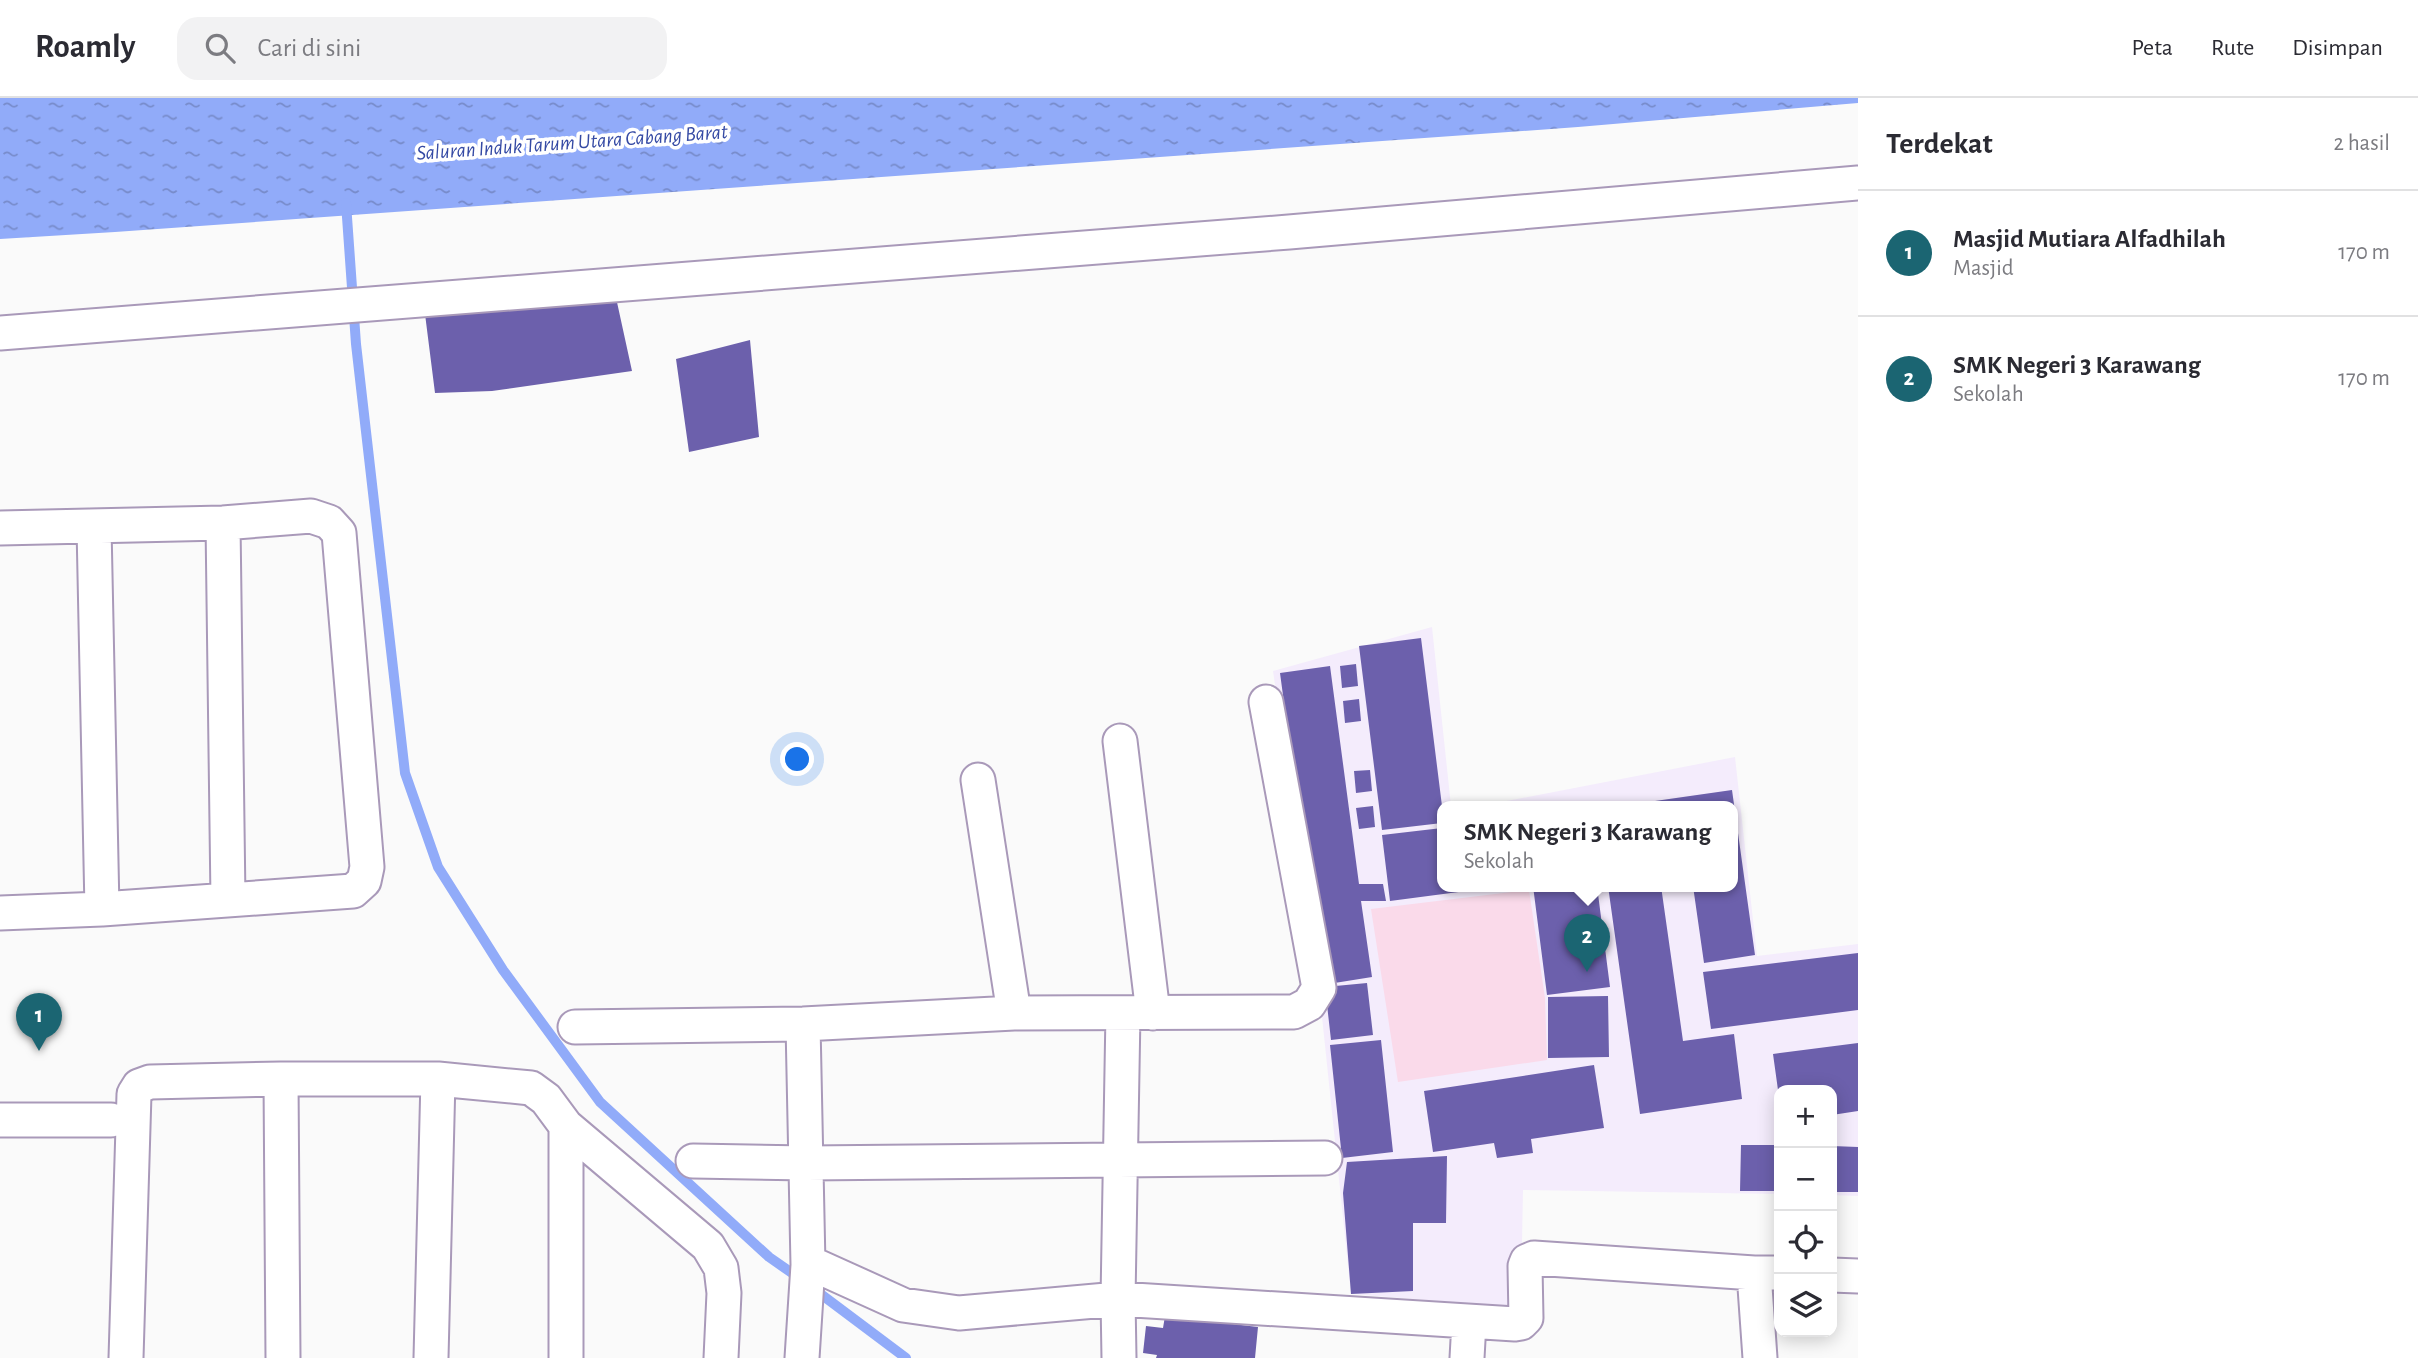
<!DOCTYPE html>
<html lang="id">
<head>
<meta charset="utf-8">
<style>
  body { margin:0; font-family:"Alegreya Sans",sans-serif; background:#f2f2f3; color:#2b2b33 }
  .controls { position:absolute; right:21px; bottom:21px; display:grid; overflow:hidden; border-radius:14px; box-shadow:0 4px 18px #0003 }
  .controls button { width:63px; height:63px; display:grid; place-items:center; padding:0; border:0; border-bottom:2px solid #e1e1e2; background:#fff; color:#2b2b33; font:35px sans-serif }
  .you { position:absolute; left:798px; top:662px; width:24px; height:24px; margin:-18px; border:5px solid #fff; border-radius:50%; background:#1a73e8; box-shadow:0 0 0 10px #1a73e833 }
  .badge { display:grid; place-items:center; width:46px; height:46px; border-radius:50%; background:#1b6572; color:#fff; font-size:23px; font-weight:700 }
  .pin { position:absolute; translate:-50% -58px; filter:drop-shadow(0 2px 4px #0008) }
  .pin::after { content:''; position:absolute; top:37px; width:24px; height:21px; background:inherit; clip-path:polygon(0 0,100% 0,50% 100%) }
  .popup { position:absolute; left:1437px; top:703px; width:301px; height:91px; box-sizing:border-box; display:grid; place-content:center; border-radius:14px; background:#fff; filter:drop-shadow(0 2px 5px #0005); font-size:23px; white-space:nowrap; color:#7c7c81 }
  .popup b { font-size:26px; color:#2b2b33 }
  .popup::after { content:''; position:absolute; left:50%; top:100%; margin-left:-14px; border:14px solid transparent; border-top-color:#fff }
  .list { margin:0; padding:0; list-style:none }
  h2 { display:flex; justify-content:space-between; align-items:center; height:91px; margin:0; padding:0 28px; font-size:30px }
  h2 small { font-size:23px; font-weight:400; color:#7c7c81 }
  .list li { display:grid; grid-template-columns:46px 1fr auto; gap:21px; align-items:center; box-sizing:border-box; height:126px; padding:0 28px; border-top:2px solid #e1e1e2 }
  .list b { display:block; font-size:26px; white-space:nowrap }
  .list p { margin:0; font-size:23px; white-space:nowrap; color:#7c7c81 }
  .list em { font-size:23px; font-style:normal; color:#7c7c81 }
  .icon { flex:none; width:38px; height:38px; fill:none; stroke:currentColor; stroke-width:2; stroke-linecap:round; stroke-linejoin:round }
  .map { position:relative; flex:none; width:1858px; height:1260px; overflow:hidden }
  header { display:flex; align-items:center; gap:42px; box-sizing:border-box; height:98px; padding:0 35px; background:#fff; border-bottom:2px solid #e1e1e2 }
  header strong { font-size:33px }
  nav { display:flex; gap:38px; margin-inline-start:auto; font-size:24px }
  .search { width:490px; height:63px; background:#f2f2f3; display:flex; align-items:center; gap:18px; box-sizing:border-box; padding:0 24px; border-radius:21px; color:#7c7c81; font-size:26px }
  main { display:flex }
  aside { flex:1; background:#fff }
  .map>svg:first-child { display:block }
</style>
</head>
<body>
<header>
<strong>Roamly</strong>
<div class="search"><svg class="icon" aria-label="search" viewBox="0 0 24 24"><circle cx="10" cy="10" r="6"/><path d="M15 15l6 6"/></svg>Cari di sini</div>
<nav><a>Peta</a><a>Rute</a><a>Disimpan</a></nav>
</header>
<main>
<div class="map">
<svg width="1858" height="1260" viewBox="0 0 1858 1260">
  <defs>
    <pattern id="water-ripples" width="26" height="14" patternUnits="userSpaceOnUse" patternTransform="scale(1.75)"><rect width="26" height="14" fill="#91abf9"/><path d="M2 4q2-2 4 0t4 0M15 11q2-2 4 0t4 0" fill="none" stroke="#778bca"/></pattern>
  </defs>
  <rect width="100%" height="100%" fill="#fafafa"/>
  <!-- built -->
  <path fill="#f4ecfc" d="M1432 529 1451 708H1442V788H1732V708H1481L1735 659 1757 858 1858 846V1098L1832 1097V992H1779V1096L1523 1092 1522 1144 1512 1209 1351 1196 1319 890 1273 573Z"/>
  <!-- park -->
  <path fill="#fadaea" d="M1529 792 1545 900 1547 962 1398 984 1371 811Z"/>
  <!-- water -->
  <path fill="url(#water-ripples)" d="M0 0H1858V5L1578 29 115 134 0 141Z"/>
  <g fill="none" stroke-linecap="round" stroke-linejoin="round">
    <!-- stream -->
    <path stroke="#91abf9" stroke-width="10" d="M346 105 356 246 405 675 438 769 503 872 600 1004 769 1159 802 1182
      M814 1191 906 1260"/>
  </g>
  <!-- building -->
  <path fill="#6c60ac" d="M615 195 632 273 492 293 435 295 425 216Z
    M750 242 759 339 689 354 676 261Z
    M1421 540 1442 708V725L1382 732 1359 548Z
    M1356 566 1358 588 1342 590 1340 568Z
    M1330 568 1359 786H1383L1386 803H1361L1372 879 1322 887 1280 575Z
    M1359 601 1361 623 1345 625 1343 603Z
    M1370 672 1372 693 1356 695 1354 673Z
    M1732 692 1755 857 1704 865 1693 788H1732V708L1634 706Z
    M1373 708 1375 729 1359 731 1356 710Z
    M1442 730V788L1489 790 1390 803 1382 737Z
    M1533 788H1597L1610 889 1547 897Z
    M1608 788H1661L1683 943 1734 936 1742 1001 1640 1016Z
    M1858 855V912L1711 931 1703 874Z
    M1367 885 1373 937 1331 942 1325 889Z
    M1608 898 1609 959 1548 960V899Z
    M1381 942 1393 1054 1342 1060 1330 947Z
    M1858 945V1013L1832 1017V992H1778L1773 956Z
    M1594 967 1604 1030 1531 1041 1533 1055 1497 1060 1494 1045 1433 1054 1424 993Z
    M1741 1047H1779V1093H1740Z
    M1832 1048 1858 1049V1094H1832Z
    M1447 1058 1446 1125H1413V1193L1351 1196 1343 1095 1347 1064Z
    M1165 1218 1258 1229 1255 1260H1156L1157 1257 1143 1255 1146 1228 1163 1230Z"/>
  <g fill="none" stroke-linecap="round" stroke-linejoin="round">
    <!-- street casing -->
    <g stroke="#a999b9" stroke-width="37">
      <path id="street" d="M0 235 1289 134 1858 85
        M223 425 228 802
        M94 429 102 811
        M0 430 223 425 311 418 329 424 339 435 367 769 364 783 353 793 102 811 0 815
        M1120 643 1153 915
        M978 682 1014 915
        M575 929 803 926 1014 915 1294 914 1309 906 1319 890 1266 604
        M281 981 283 1260
        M0 1022H111
        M693 1063 807 1065 1325 1060
        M808 1164 903 1207 959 1215 1118 1201 1515 1226 1521 1225 1526 1220 1525 1168 1527 1163 1534 1160 1754 1175H1779
        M1754 1175 1760 1260
        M1832 1177 1858 1178
        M126 1260 134 996 139 988 150 984 281 981H438L531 990 546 1001 566 1028 708 1148 721 1170 724 1195 721 1260
        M431 1260 438 981
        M566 1260V1028
        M802 1260 808 1167 803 926
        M1119 1260 1118 1201 1123 915
        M1467 1260 1469 1224"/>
    </g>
    <!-- street -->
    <use href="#street" stroke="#fff" stroke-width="33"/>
  </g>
  <g text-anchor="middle" stroke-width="7" stroke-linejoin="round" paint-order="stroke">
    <!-- water labels -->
    <g font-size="21" font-style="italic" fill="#354aa4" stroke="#fff">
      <text transform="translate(572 44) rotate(-4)" y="7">Saluran Induk Tarum Utara Cabang Barat</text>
    </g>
  </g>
</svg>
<div class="controls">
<button>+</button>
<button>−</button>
<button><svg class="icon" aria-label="locate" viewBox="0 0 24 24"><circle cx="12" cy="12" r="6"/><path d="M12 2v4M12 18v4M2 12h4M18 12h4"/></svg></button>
<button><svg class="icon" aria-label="layers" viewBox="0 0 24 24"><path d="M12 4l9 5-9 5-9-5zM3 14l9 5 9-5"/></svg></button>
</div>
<div class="you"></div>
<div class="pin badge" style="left:39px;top:953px">1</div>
<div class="pin badge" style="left:1587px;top:874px">2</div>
<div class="popup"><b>SMK Negeri 3 Karawang</b>Sekolah</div>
</div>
<aside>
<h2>Terdekat<small>2 hasil</small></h2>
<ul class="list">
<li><span class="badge">1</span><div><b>Masjid Mutiara Alfadhilah</b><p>Masjid</p></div><em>170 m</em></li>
<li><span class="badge">2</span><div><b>SMK Negeri 3 Karawang</b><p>Sekolah</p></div><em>170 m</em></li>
</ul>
</aside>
</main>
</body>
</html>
